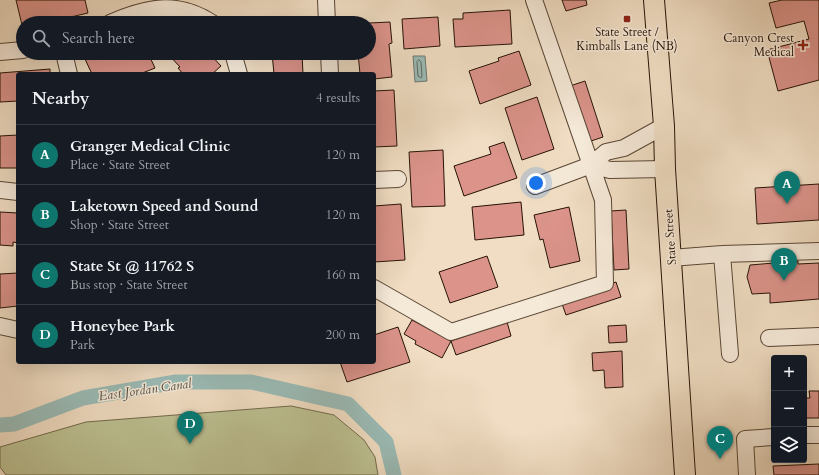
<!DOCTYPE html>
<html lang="en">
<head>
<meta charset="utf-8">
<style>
  body { margin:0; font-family:Cardo,serif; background:#20242c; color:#f1f3f6 }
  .controls { position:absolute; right:12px; bottom:12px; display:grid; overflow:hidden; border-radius:4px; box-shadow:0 4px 16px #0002 }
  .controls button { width:36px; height:36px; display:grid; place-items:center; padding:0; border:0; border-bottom:1px solid #363941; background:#171b24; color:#f1f3f6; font:20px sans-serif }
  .you { position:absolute; left:536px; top:183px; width:14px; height:14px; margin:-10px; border:3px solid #fff; border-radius:50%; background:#1a73e8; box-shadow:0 0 0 6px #1a73e833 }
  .badge { display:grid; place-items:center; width:26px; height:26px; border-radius:50%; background:#0f766e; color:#fff; font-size:13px; font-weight:700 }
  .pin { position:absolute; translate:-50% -33px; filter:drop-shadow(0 1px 2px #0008) }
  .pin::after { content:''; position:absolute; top:21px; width:14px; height:12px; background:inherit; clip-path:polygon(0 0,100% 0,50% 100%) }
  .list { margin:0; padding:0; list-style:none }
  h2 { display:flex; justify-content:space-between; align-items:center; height:52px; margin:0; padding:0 16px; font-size:17px }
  h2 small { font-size:13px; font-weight:400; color:#9ea1a6 }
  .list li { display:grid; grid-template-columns:26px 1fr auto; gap:12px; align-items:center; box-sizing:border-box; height:60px; padding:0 16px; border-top:1px solid #363941 }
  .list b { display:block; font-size:15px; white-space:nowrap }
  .list p { margin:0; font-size:13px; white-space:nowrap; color:#9ea1a6 }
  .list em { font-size:13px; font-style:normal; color:#9ea1a6 }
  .icon { flex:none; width:22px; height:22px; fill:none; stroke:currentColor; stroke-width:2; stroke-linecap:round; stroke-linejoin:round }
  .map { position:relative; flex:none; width:819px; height:475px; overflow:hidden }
  .search { position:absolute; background:#171b24; box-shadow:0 4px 16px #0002; left:16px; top:16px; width:360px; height:44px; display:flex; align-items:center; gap:10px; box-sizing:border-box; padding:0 14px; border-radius:22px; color:#9ea1a6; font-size:15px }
  .panel { position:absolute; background:#171b24; box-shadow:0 4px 16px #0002; left:16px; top:72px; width:360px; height:292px; border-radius:4px }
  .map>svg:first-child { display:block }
</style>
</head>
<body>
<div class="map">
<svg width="819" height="475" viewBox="0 0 819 475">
  <rect width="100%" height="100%" fill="#f0ddc3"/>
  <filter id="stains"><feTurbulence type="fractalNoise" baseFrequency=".005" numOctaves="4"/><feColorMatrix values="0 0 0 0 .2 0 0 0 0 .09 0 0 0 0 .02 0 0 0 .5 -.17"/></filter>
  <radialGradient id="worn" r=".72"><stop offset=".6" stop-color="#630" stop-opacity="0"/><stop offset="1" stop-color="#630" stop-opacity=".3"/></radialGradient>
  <!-- green -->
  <path fill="#bcc092" stroke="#726a4c" d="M291 406 334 415 364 440 375 457 378 475H6L0 467V447L86 422Z"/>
  <!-- water -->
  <path fill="#9abbb6" stroke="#6c7870" d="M413 56H425L427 81 415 82Z"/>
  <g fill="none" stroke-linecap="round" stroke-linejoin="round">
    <!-- shore -->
    <path stroke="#60675e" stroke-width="1" d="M419 60 421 62 422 76 421 78 418 76 417 62Z"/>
    <!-- canal -->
    <path stroke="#9abbb6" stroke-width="15" d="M0 425 14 424 83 398 176 382H251L348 404 386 442 394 475"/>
  </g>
  <!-- building -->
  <path fill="#db938a" stroke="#271306" d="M16 0H85L88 13 45 23H23V29Z
    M562 0H586L587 5 566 11Z
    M782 0H819V80L778 91 767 50 809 39 804 21 776 28 769 3Z
    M510 10 512 44 455 47 453 19H463V13Z
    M438 17 440 46 404 49 402 19Z
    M390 22 392 43 389 44 392 77 374 79V74H360L358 53H369V23Z
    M519 51 531 85 480 104 469 71 499 61 498 58Z
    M98 53H148L155 68 140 74H92L85 59Z
    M167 53H209L221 66 212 74H183L178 68 180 67Z
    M272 53H302L303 74H274Z
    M50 69V74H18V101L0 102V73Z
    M585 81 603 137 588 142 570 86Z
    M394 90 397 146 374 147V91Z
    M537 97 554 149 522 160 505 108Z
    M18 135V168H0V136Z
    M504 142 517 178 464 196 454 166 491 154 489 147Z
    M443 150 445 206 412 207 409 152Z
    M819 184V220L757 224 755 188Z
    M521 202 524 235 475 240 472 207Z
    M401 204 405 260 374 262V206Z
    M569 207 580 261 550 268 543 239 540 240 534 215Z
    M626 210 629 269 614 270 611 211Z
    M0 212 18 213V243L13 242V246L0 245Z
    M487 256 498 287 450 303 439 272Z
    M798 261V264L819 263V299L770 303V293L752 294 747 277 750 265Z
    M18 273V306L0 308V274Z
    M616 282 621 297 566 315 561 301Z
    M412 320 451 341 442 358 415 344 416 341 404 334Z
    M507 322 511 336 456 355 451 341Z
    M626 325 627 342 609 343 608 326Z
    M398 327 410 362 347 382 340 362H374V335Z
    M622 351 623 387 605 388 604 370 593 371 592 353Z
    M809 391H819V418H804V398H810Z
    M819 464V475H774L773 466Z"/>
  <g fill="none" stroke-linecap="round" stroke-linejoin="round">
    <!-- minor casing -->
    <g stroke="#594635" stroke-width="18">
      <path id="minor" d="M326 0 327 23
        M110 23C146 7 177 0 212 23
        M0 52 23 50
        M64 53 69 74
        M233 53 239 74
        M329 53 330 74
        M591 165 610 170 665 169
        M374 180 398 179
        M535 186 591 165 606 152 624 148 664 126
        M0 190 18 192
        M722 254 730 354
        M671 258 722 254 819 251
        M374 288 451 332 605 283 603 200 534 0
        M0 326 18 330
        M769 338 819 336
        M804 435H819
        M747 475 745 439 774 437"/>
    </g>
    <!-- major casing -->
    <g stroke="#271306" stroke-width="22">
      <path id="major" d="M654 0 664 126 665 169 685 475"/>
    </g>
    <!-- minor -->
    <use href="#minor" stroke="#f5e9d8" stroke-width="16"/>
    <!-- major -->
    <use href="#major" stroke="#f0ddc3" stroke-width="20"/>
  </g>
  <!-- markers -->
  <g fill="#8f2418" stroke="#f5e9d8" stroke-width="1.5">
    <rect x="623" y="15" width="8" height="8" rx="2"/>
    <path d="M801 39h4v4h4v4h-4v4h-4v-4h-4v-4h4z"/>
  </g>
  <g text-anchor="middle" stroke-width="3" stroke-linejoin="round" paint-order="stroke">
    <!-- poi labels -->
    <g font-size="12" fill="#271306" stroke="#f5e9d8">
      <text x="627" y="36">State Street /<tspan x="627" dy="14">Kimballs Lane (NB)</tspan></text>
      <text x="794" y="42" text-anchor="end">Canyon Crest<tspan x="794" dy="14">Medical</tspan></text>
    </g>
    <!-- street labels -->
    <g font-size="12" fill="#271306" stroke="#f5e9d8">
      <text transform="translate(670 237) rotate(-94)" y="4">State Street</text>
    </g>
    <!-- water labels -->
    <g font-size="13" font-style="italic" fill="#4f4e44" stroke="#f5e9d8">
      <text transform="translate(145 389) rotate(-8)" y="5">East Jordan Canal</text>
    </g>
  </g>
  <rect width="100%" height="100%" filter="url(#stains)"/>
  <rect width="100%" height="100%" fill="url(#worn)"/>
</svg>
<div class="controls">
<button>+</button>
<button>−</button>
<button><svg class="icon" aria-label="layers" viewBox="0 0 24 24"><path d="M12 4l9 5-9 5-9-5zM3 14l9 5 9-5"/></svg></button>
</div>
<div class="you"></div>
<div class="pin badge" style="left:787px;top:204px">A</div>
<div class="pin badge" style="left:784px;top:281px">B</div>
<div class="pin badge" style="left:720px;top:459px">C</div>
<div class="pin badge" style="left:190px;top:444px">D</div>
<div class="search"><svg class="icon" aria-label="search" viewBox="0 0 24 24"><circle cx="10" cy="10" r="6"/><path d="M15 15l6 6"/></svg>Search here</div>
<section class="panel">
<h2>Nearby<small>4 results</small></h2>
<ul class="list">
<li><span class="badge">A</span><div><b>Granger Medical Clinic</b><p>Place · State Street</p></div><em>120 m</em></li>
<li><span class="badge">B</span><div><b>Laketown Speed and Sound</b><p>Shop · State Street</p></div><em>120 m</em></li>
<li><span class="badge">C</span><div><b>State St @ 11762 S</b><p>Bus stop · State Street</p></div><em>160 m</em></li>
<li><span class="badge">D</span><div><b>Honeybee Park</b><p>Park</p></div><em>200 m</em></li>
</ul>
</section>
</div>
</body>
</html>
